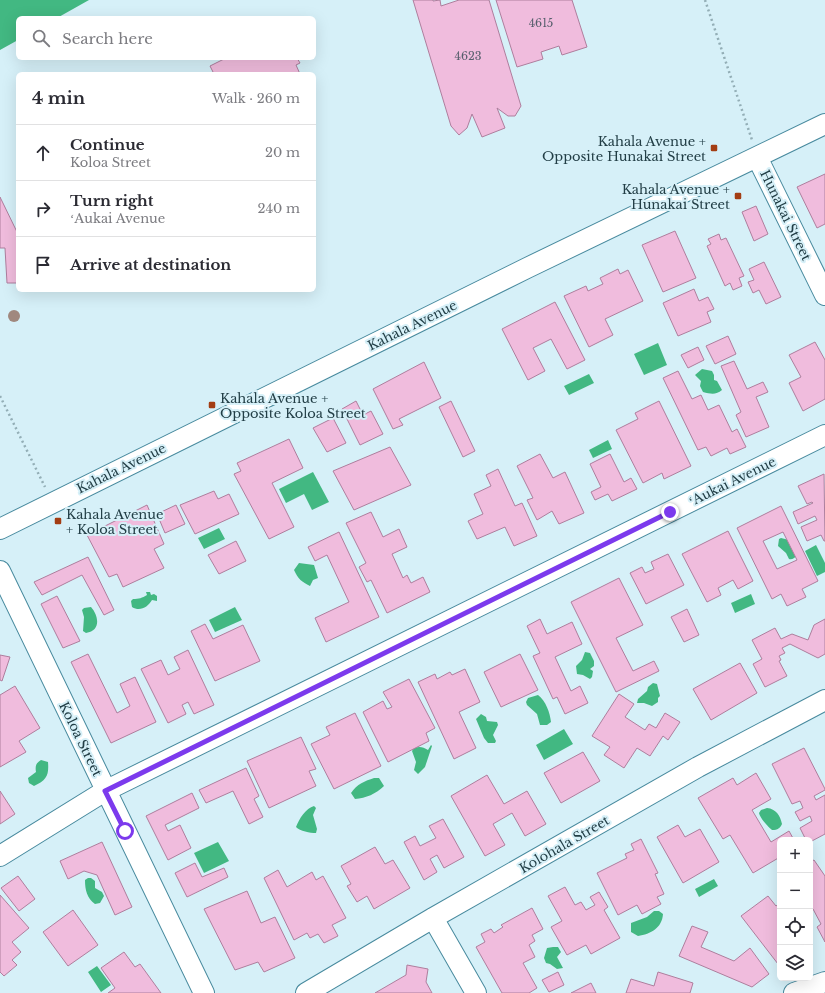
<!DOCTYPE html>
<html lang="en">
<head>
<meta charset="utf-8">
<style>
  body { margin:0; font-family:"Libre Baskerville",serif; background:#f7f7f7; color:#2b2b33 }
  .controls { position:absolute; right:12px; bottom:12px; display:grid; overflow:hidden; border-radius:6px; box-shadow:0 4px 16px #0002 }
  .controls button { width:36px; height:36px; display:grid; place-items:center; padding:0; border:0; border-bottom:1px solid #e1e1e2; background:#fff; color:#2b2b33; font:20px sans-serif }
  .stop { position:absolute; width:12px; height:12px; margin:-9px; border:3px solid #7c3aed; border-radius:50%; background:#fff }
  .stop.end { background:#7c3aed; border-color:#fff; box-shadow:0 1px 4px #0008 }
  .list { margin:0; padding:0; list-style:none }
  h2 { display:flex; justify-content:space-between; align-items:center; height:52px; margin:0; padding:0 16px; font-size:17px }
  h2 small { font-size:13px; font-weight:400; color:#7c7c81 }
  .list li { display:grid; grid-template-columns:26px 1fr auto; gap:12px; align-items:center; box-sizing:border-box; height:56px; padding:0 16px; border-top:1px solid #e1e1e2 }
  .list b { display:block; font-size:15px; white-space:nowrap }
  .list p { margin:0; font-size:13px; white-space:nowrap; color:#7c7c81 }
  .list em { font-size:13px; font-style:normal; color:#7c7c81 }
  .icon { flex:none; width:22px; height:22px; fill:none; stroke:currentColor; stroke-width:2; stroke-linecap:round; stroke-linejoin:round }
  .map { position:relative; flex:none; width:825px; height:993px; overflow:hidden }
  .search { position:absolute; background:#fff; box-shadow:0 4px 16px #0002; left:16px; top:16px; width:300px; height:44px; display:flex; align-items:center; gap:10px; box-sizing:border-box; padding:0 14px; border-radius:6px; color:#7c7c81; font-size:15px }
  .panel { position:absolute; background:#fff; box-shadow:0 4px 16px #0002; left:16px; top:72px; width:300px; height:220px; border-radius:6px }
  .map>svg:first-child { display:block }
</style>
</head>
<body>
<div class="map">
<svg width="825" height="993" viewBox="0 0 825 993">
  <rect width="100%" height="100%" fill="#d6f0f8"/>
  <!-- water -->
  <path fill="#42b882" d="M0 0H89L57 18H18V40L0 50Z
    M658 343 667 365 644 375 634 354Z
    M702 369 712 371 714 375V380L717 381 722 390C716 395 711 394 703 392L700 386 701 381 695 375Z
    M589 374 594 383 569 395 564 386Z
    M608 440 612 449 593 458 589 450Z
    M313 472 329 502 312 510 304 494 286 503 279 489Z
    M219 528 225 539 204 549 198 538Z
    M781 538 789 540 797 555C795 558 792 560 789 559L786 553 778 546 779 539Z
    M816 545 825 563V572L817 576 805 551Z
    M299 563 314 565 318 578 313 580 310 586C302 582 298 579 294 570Z
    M146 592H150L151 595 154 594 157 596V601L152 600C148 607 140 612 132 607L131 601 133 599C139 599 142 598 147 595Z
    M751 594 755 604 735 613 731 603Z
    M91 607C99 616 101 631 86 633L83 631 84 617 82 610 84 608Z
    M235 607 242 620 215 632 209 620Z
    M585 652 590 653 594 661V666L590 669 593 671 592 677 590 679 583 675 577 674 576 666 582 660Z
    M653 683 657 684 660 696 658 698V702L652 706 644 703H637L638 699 647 691 648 687Z
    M538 695C546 701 550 713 551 722L547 725H540L537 714 527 705 526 702 528 698Z
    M481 714 486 717 487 721 497 722 498 725 493 735 496 741 495 743H488L484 738 476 719Z
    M564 729 573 744 544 760 536 745Z
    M431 745 432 746 425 767 418 774 414 770 416 762 412 751 414 748C420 746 423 747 428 750Z
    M41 760 48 762C49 775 47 780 34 786L29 783 28 778 36 772C35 766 36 763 41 760Z
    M374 778H379L384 786C376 794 366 798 355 799L351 793C357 784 365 781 374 778Z
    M314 806 316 808 313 815 317 829 316 833C310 833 300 831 296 827 299 819 306 808 314 806Z
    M767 808C776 809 780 815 782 824 780 828 778 830 772 830 768 827 760 818 759 813L761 810Z
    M218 842 229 861 204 873 194 853Z
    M88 878H91L95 881V888L102 892 104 896 100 903 95 904C87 898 85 890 85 880Z
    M714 879 718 886 699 897 695 889Z
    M654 911H659L663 914C662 928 651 934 638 936L631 932V923L647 917Z
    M553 947H558L561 952 557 957 563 968 557 969 550 964 546 963 544 958 547 948Z
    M97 966 111 985 101 992 88 972Z"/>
  <!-- building -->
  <path fill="#f0bcdd" stroke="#ae7e9d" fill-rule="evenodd" d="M413 0H433V1L440 0 441 6 459 0H489L521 106 515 116H508L497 108 505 128 482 137 472 114 467 128 459 135 451 126Z
    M496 0H572L587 47 562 55 559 46 541 52 543 59 517 67Z
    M226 58H297L300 63 296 65 300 74H214L210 66Z
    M825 174V224L817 228 797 187Z
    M0 197 18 234V283H7L5 248H0Z
    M756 206 768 234 754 241 742 212Z
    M675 231 696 278 663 292 642 245Z
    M719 234 721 240 726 238 744 276 739 278 742 286 733 290 730 283 725 286 707 246 711 244 708 239Z
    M764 262 781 297 766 304 759 290 753 293 748 282 754 280 749 269Z
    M618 269 620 274 628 270 643 301 605 319 613 335 589 347 564 296 586 286 588 291 603 284 600 278Z
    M694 289 699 301 708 297 714 309 707 312 711 322 678 336 663 303Z
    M555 302 585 360 567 369 551 339 533 348 545 371 528 380 502 329Z
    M728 336 736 354 715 364 706 346Z
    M815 342 825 360V399L803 411 789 383 801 377 789 355Z
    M698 347 704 360 688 368 681 355Z
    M734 361 747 389 763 382 768 392 756 397 769 427 746 437 736 415 741 412 721 366Z
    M424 362 441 398 399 419 403 425 393 429 373 389Z
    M678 371 692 399 701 395 708 410 719 405 732 432 737 429 746 447 730 454 727 448 711 456 706 447 698 450 663 378Z
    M356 401 363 415 371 411 383 434 360 445 342 409Z
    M451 401 475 451 463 457 439 407Z
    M659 401 691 466 664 479 662 473 643 483 616 430 638 419 635 413Z
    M333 418 346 443 327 452 313 428Z
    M289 439 303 468 272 483 294 527 269 539 234 474 241 471 237 463Z
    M390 447 411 485 354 510 333 471Z
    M540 454 553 478 565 472 584 513 559 524 552 511 537 520 527 500 533 498 517 466Z
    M610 454 624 482 631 478 637 489 612 501 608 494 595 500 591 492 601 487 590 464Z
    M498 469 515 506 522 503 537 536 514 546 505 527 477 539 468 521 483 514 474 494 491 486 486 475Z
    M824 474 825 541H824L821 535 807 541 801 527 817 520 815 516 798 524 793 512 813 503 812 502 807 504 798 486Z
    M214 491 218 499 229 494 239 514 195 534 180 505Z
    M147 505 164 544 154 549 164 568 123 587 117 574 109 577 87 535Z
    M176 505 185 524 165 533 157 514Z
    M781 506 818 581 802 589 806 597 787 606 781 594 772 599 737 528ZM783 532 797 560 777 569 763 541Z
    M371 512 383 537 399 529 407 547 392 554 403 578 407 575 411 583 423 577 430 592 387 613 371 580 367 582 359 567 366 563 346 523Z
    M728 531 753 581 738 589 733 580 718 588 721 595 707 602 682 554Z
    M339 532 379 617 326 642 315 618 349 602 327 555 315 561 308 547Z
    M236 541 246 561 219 574 208 555Z
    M668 554 684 585 646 604 630 573 642 567 645 573 654 569 651 562Z
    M88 557 114 610 104 615 82 575 42 595 34 582Z
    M619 578 643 625 616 638 633 671 654 661 659 671 616 692 571 602Z
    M57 596 80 641 63 648 41 604Z
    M687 609 699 635 684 642 671 617Z
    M540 619 547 634 572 622 582 644 555 657 571 691 580 686 588 703 565 714 557 697 553 699 533 656 540 653 527 626Z
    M825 619V654L818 658 790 644 782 648 785 653 779 656 781 660 779 661 787 676 765 687 753 664 762 659 752 640 775 628 781 639 792 634 808 640 814 625Z
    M205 624 213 639 243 625 260 661 215 681 191 631Z
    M188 650 214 705 194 714 188 702 182 705 186 714 168 723 141 669 161 660 168 675 180 669 174 657Z
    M88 654 117 713 130 706 120 684 135 677 156 722 111 743 71 662Z
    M520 654 538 690 501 707 484 672Z
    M0 655 10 657 2 681 0 680Z
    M740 663 757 693 711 720 693 689Z
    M465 669 480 702 459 712 476 748 454 759 418 682 435 674 437 679 450 672 452 675Z
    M409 679 435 728 426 733 429 741 388 762 363 712 383 701 387 709 392 707 383 692Z
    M15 686 40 728 19 741 26 752 0 767V695Z
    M619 694 634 704 625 717 645 730 649 724 656 728 665 713 680 722 668 740 663 736 650 756 637 748 624 768 604 755 610 747 592 736Z
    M355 713 381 766 334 789 311 744 330 735 326 727Z
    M301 737 316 769 309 771 316 786 269 808 247 761Z
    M804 748 825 789V790L814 796 816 800 825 795V834L810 842V840H806L800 828 812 821 810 816 800 821 795 812 803 808 800 801 792 804 772 764Z
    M583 752 600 781 561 803 544 773Z
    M246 768 259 796 254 799 263 817 249 824 233 791 206 803 199 790Z
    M756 773 771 799 752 810 771 842 789 831 794 840H780V857L753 873 730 835 723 839 698 798 733 778 737 785Z
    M487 775 504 804 527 791 546 824 525 836 512 813 493 824 505 845 485 856 451 796Z
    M0 791 15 814 0 824Z
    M192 793 199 808 165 825 168 831 180 825 191 848 168 860 146 816Z
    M443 819 464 857 444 868 437 855 430 859 437 872 424 880 404 842 415 836 420 846 436 838 429 826Z
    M678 825 685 837 700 829 719 862 683 883 657 837Z
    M641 839 658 873 655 874 664 894 657 897 661 904 642 914 637 905 618 915 597 873 627 858 625 854 634 850 631 844Z
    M102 842 132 907 115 915 97 875 84 871 68 879 60 861Z
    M375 847 385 864 393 860 410 888 374 909 367 896 357 902 347 886 351 884 341 866Z
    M814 860 825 876V942L817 927 821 924 813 909H810V862Z
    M195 863 202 877 224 868 228 877 187 897 175 873Z
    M278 870 287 887 312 872 316 880 323 876 346 918 332 925 338 936 324 943 318 934 310 938 307 933 294 940 264 878Z
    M18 876 35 899 19 911 1 888Z
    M565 887 575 905 581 902 586 910 595 905 590 897 599 892 608 907 604 910 620 938 591 954 586 945 567 955 551 927 562 921 548 896Z
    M247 891 261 923 275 917 295 958 264 972 258 962 235 970 204 909Z
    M0 895 29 928 12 942 21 952 12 960 17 965 4 976 0 972Z
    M768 896 776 906 780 903V963L778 964 741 916Z
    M532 908 543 929 532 935 535 941 529 945 535 957 523 963 537 988 529 993H502L476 947 485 942 481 934 491 929 494 933 503 927 501 925Z
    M73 910 98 945 68 966 43 932Z
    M692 926 708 932 701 947 734 961 750 948 769 974 752 987 679 956Z
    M124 952 135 967 140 964 161 993H108L115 988 101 968Z
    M407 965 428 969 426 982 432 993H375L406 975Z
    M558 972 564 985 549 992 542 980Z
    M658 972 693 983 690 993H626L631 979 654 986Z
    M591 983 596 993H571Z"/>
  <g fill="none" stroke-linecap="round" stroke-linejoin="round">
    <!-- minor casing -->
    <g stroke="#488a9e" stroke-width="22">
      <path id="minor" d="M757 157 825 295
        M0 529 527 268 825 124
        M0 571 204 993
        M0 856 105 791 825 435
        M433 918 476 993
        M306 993 433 918 698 767 825 700
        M794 993 825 982"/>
    </g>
    <!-- path -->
    <path stroke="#93aeb6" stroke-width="2.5" stroke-dasharray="2 3" stroke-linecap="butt" d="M705 0 752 140
      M0 396 45 487"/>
    <!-- minor -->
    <use href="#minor" stroke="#fff" stroke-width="20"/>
  </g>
  <!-- trees -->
  <circle fill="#a0887e" cx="14" cy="316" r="6"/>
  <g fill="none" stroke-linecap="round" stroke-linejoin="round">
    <!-- route -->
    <path stroke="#7c3aed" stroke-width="5" d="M125 831 105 791 670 512"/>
  </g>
  <!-- markers -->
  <g fill="#a33d13" stroke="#d6f0f8" stroke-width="1.5">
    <rect x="710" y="144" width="8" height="8" rx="2"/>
    <rect x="734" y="192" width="8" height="8" rx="2"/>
    <rect x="208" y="401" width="8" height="8" rx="2"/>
    <rect x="54" y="517" width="8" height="8" rx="2"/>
  </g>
  <g text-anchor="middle" stroke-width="4" stroke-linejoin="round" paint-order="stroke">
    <!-- number labels -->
    <g font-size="11" fill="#565e6c">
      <text x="541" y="27">4615</text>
      <text x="468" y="60">4623</text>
    </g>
    <!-- poi labels -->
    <g font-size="13" fill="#223e46" stroke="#d6f0f8" text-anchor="end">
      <text x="706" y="146">Kahala Avenue +<tspan x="706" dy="15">Opposite Hunakai Street</tspan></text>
      <text x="730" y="194">Kahala Avenue +<tspan x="730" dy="15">Hunakai Street</tspan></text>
      <text x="220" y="403" text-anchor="start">Kahala Avenue +<tspan x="220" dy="15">Opposite Koloa Street</tspan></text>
      <text x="66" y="519" text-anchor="start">Kahala Avenue<tspan x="66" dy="15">+ Koloa Street</tspan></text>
    </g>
    <!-- street labels -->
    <g font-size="13" fill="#223e46" stroke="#d6f0f8">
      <text transform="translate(786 215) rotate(64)" y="5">Hunakai Street</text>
      <text transform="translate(412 325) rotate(-26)" y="5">Kahala Avenue</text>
      <text transform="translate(121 468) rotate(-26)" y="5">Kahala Avenue</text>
      <text transform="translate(732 481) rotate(-26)" y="5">ʻAukai Avenue</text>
      <text transform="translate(81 739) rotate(64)" y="5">Koloa Street</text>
      <text transform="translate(564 844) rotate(-30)" y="5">Kolohala Street</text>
    </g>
  </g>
</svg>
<div class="controls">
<button>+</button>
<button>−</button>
<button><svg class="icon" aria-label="locate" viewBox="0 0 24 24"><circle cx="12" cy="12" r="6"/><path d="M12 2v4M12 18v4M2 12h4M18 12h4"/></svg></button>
<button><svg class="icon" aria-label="layers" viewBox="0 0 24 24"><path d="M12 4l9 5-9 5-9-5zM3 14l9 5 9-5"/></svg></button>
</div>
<div class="stop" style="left:125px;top:831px"></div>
<div class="stop end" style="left:670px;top:512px"></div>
<div class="search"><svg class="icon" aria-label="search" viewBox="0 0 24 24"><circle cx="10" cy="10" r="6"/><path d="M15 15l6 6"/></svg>Search here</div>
<section class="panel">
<h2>4 min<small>Walk · 260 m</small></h2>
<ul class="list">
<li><svg class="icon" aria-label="ahead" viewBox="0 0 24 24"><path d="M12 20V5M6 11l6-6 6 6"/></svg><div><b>Continue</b><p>Koloa Street</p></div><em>20 m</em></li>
<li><svg class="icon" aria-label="right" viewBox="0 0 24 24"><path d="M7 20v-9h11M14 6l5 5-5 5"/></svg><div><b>Turn right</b><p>ʻAukai Avenue</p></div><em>240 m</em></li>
<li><svg class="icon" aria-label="arrive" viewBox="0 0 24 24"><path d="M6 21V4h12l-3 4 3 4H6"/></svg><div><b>Arrive at destination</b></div></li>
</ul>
</section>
</div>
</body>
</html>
